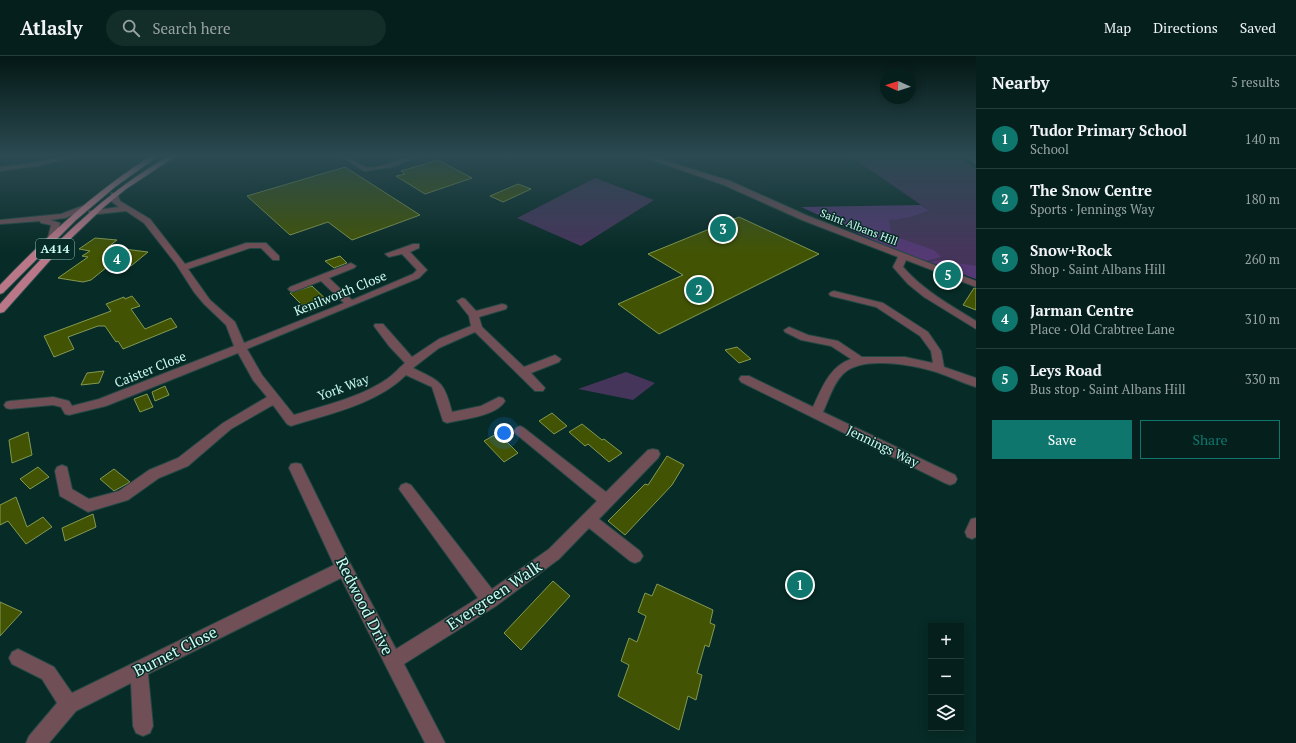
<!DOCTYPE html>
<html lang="en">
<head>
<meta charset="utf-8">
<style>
  body { margin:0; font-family:"PT Serif",serif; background:#132d29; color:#f1f3f6 }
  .controls { position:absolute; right:12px; bottom:12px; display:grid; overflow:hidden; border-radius:0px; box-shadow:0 2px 10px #0003 }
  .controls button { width:36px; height:36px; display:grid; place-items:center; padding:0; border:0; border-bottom:1px solid #263e3b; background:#05201c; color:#f1f3f6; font:20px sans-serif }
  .compass { position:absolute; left:880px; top:12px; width:36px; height:36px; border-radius:50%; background:#05201c; box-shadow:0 2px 10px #0003; rotate:273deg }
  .you { position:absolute; left:504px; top:377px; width:14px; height:14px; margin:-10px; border:3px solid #fff; border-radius:50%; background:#1a73e8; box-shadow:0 0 0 6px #1a73e833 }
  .badge { display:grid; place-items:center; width:26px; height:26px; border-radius:50%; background:#0f766e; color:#fff; font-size:13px; font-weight:700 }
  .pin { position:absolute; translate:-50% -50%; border:2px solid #fff; box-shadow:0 1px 4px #0006 }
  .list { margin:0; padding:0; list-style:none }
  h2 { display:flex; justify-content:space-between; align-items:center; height:52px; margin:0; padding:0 16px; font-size:17px }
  h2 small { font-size:13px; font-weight:400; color:#97a3a3 }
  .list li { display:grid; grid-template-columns:26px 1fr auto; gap:12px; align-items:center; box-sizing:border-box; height:60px; padding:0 16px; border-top:1px solid #263e3b }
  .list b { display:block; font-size:15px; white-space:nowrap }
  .list p { margin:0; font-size:13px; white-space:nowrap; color:#97a3a3 }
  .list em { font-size:13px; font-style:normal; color:#97a3a3 }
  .actions { display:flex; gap:8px; padding:12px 16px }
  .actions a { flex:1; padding:9px 0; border:1px solid #0f766e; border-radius:0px; text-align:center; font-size:14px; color:#0f766e }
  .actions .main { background:#0f766e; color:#fff }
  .icon { flex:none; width:22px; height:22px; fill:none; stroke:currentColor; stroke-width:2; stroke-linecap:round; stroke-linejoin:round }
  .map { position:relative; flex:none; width:976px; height:687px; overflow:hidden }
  header { display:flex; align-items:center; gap:24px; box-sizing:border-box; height:56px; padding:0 20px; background:#05201c; border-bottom:1px solid #263e3b }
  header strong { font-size:19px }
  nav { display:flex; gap:22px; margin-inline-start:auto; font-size:14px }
  .search { width:280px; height:36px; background:#132d29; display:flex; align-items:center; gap:10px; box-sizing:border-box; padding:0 14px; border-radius:22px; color:#97a3a3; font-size:15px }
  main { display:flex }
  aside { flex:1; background:#05201c }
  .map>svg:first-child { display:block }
</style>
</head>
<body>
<header>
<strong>Atlasly</strong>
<div class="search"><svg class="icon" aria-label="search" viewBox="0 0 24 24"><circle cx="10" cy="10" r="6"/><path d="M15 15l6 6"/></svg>Search here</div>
<nav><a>Map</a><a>Directions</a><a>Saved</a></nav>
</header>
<main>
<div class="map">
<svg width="976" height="687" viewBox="0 0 976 687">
  <rect width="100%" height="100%" fill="#072b26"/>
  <!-- green -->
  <path fill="#46355b" d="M850 100H956L976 113V223L893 193 834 167 908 162 930 155Z
    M595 122 654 144 581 190 517 162Z
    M626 316 655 327 633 344 578 333Z"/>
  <!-- forest -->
  <path fill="#543974" d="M921 149 930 155 908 162 889 164 891 179 934 194 941 201 925 205 893 193 801 151Z
    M941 204 976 210V223L930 206Z"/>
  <!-- building -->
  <path fill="#425404" stroke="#839950" d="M438 104 472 122 425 138 396 120 405 118 401 115Z
    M345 111 420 159 352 184 328 166 290 179 247 140Z
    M518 128 531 133 503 146 490 140Z
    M739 161 819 198 659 278 618 248 683 219 648 198Z
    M95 182 117 184 108 191 148 196 131 210 112 207 91 224 83 226 58 222 88 201 82 200 90 195 79 193Z
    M340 200 347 207 334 212 325 205Z
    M312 230 330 247 309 256 290 237Z
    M974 232H976V254L963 249Z
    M132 240 140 250 131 253 145 273 171 262 177 271 123 293 118 285 116 286 105 270H98L68 281 74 293 54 301 44 280 111 255 106 248 124 241 125 243Z
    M737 291 751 303 739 307 725 294Z
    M104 315 99 327 81 329 87 317Z
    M165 330 169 339 155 345 152 336Z
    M147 338 153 351 140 356 134 343Z
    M552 357 567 370 554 378 539 365Z
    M582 368 602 384 604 383 622 397 609 406 588 388 585 390 569 376Z
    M28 376 32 399 12 407 9 384Z
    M498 377 518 397 504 406 484 385Z
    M667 400 684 409 672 429 625 479 608 465 645 428 648 429Z
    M38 411 49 421 30 433 20 423Z
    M114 413 130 426 114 435 100 423Z
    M16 441 27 471 43 461 52 471 26 488 8 465 0 469V449Z
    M93 458 96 471 65 485 62 472Z
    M553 525 570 540 521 594 504 577Z
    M657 528 713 554 710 567 715 569 709 591 705 589 697 617 702 619 696 644 688 640 679 674 618 640 629 609 621 605 629 582 637 586 646 560 638 556 645 537 652 540Z
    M0 546 22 556 0 580Z"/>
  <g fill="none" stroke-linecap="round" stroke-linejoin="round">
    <!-- minor casing -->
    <g stroke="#224843" stroke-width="2">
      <path id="minor" d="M67 100H77L38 110 0 115V111L38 106Z
        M340 100C351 99 355 108 365 111 381 115 405 98 420 100L392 111 364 115Z
        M641 100H650L730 125 808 160 976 225V231L906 204 903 211C923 234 950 249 976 265V273L924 241 908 228 893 211 898 201 802 164 724 129Z
        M965 100H972L976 103V108Z
        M111 137H117L120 145 150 163 185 208 246 187H266L279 200V204H273L261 192H250L188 213 210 244 235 266 244 287 344 247 321 225 293 236 290 235 288 233 290 231 351 207 356 210 354 212 329 222 352 244 413 218 417 214 402 198 389 201 385 198 413 188H419V192L410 196 427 214 419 222 247 293 262 319 294 359C325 349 359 342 387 323 393 319 399 312 405 307L389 290 374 270 375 268H383L412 301 439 283 471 270 469 260 457 245 462 242 465 243 476 255 502 248 506 249 507 251 506 253 479 261 482 271 524 311 555 299 561 303 559 306 531 317 545 332 543 335H535L475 276 439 292 413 312C441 326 444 325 452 356L481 350 499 341 503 342 505 345C497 360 463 363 447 367L443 365 432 331 406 319C377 348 329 358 291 370L287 368 273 349 231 373 188 410 159 422 128 444 88 456 60 440 55 415 57 411 62 409 67 411 72 433 89 443 119 435 149 414 178 402 223 367 267 341 253 324 238 297 106 350 69 359 65 358 61 351 53 349 10 353 6 352 4 349 6 346 10 345 53 341 69 345 72 350 99 343 234 290 226 269 204 248 194 236 176 208 144 167 126 155 89 159V155L119 151 112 146Z
        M85 149H88V153L65 162 50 164 60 167 56 182 52 185 48 182 51 169 41 167 40 165 0 168V164L61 158Z
        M834 235 883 247 928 276 941 295 944 311 976 322V331C962 327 949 320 936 316 913 309 862 299 843 318 833 328 829 343 823 356L955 419 957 423 955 427 950 429 945 427 741 326 739 323 741 320H749L813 351C822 332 829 311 851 303L831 290 801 284 785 276 784 274 789 271 808 279 838 285 862 301H905L933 307 931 295 920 280 876 251 831 240 829 238 831 236Z
        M520 370 524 372 606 436 648 394 653 393 658 394 660 398 658 402 599 463 640 495 643 500 640 505 635 507 630 505 589 472 559 503 496 550 404 608 445 687H425L341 522 148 618 153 670 150 677 143 680 136 677 133 670 131 627 76 655 49 687H26L29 680 57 647 42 623 12 608 9 602 12 596 18 593 54 611 72 637 334 509 289 412 291 408 296 407 301 408 350 507 396 593 478 542 399 433 401 429 406 427 411 429 492 533 549 493 597 445 516 378 514 375 516 372Z
        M976 462V481L972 483 967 481 965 476 971 463Z"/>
    </g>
    <!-- major casing -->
    <g stroke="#224843" stroke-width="2">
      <path id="major" d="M151 100H158L115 131 76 164 3 237 0 238V229C46 181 94 136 151 100Z
        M169 100H176L126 133 104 151 62 191 4 256 0 257V248C50 191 102 138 169 100Z"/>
    </g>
    <!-- minor -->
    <use href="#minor" fill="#704f57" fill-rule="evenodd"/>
    <!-- major -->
    <use href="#major" fill="#ba7788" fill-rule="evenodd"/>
  </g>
  <!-- sky -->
  <linearGradient id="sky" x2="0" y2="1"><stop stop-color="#041815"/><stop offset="0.51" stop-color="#2b4a52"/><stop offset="1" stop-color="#2b4a52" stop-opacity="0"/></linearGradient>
  <rect width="976" height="196" fill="url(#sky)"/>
  <g text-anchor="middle" stroke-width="3" stroke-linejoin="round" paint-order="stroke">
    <!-- far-street labels -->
    <g font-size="11" fill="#cbfbf3" stroke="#072b26">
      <text transform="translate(859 171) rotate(21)" y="4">Saint Albans Hill</text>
    </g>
    <!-- shield labels -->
    <rect fill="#072b26" stroke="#90bdb6" stroke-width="1" x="36" y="183" width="38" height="20" rx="3"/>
    <g font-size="12" font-weight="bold" fill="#cbfbf3">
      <text x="55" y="197">A414</text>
    </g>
    <!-- street labels -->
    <g font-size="13" fill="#cbfbf3" stroke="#072b26">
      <text transform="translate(340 237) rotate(-22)" y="5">Kenilworth Close</text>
      <text transform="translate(150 313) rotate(-22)" y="5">Caister Close</text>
      <text transform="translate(343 331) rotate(-20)" y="5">York Way</text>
      <text transform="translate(883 390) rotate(26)" y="5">Jennings Way</text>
    </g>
    <!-- near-street labels -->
    <g font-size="16" fill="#cbfbf3" stroke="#072b26">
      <text transform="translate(494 539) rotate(-34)" y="6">Evergreen Walk</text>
      <text transform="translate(365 550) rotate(63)" y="6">Redwood Drive</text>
      <text transform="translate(175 595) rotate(-27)" y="6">Burnet Close</text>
    </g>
  </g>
</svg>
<div class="controls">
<button>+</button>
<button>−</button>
<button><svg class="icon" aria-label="layers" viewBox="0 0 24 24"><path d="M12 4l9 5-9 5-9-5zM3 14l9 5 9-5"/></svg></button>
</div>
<svg class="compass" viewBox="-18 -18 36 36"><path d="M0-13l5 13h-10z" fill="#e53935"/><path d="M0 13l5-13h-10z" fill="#97a3a3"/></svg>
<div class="you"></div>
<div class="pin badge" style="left:800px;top:529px">1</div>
<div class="pin badge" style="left:699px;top:234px">2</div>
<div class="pin badge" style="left:723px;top:173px">3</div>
<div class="pin badge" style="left:117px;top:203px">4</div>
<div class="pin badge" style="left:948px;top:219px">5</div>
</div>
<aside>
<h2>Nearby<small>5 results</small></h2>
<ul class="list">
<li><span class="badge">1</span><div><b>Tudor Primary School</b><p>School</p></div><em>140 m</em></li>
<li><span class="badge">2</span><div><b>The Snow Centre</b><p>Sports · Jennings Way</p></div><em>180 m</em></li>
<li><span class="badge">3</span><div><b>Snow+Rock</b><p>Shop · Saint Albans Hill</p></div><em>260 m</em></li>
<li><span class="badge">4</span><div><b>Jarman Centre</b><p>Place · Old Crabtree Lane</p></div><em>310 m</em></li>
<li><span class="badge">5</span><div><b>Leys Road</b><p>Bus stop · Saint Albans Hill</p></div><em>330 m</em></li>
</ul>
<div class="actions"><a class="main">Save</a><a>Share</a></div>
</aside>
</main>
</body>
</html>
